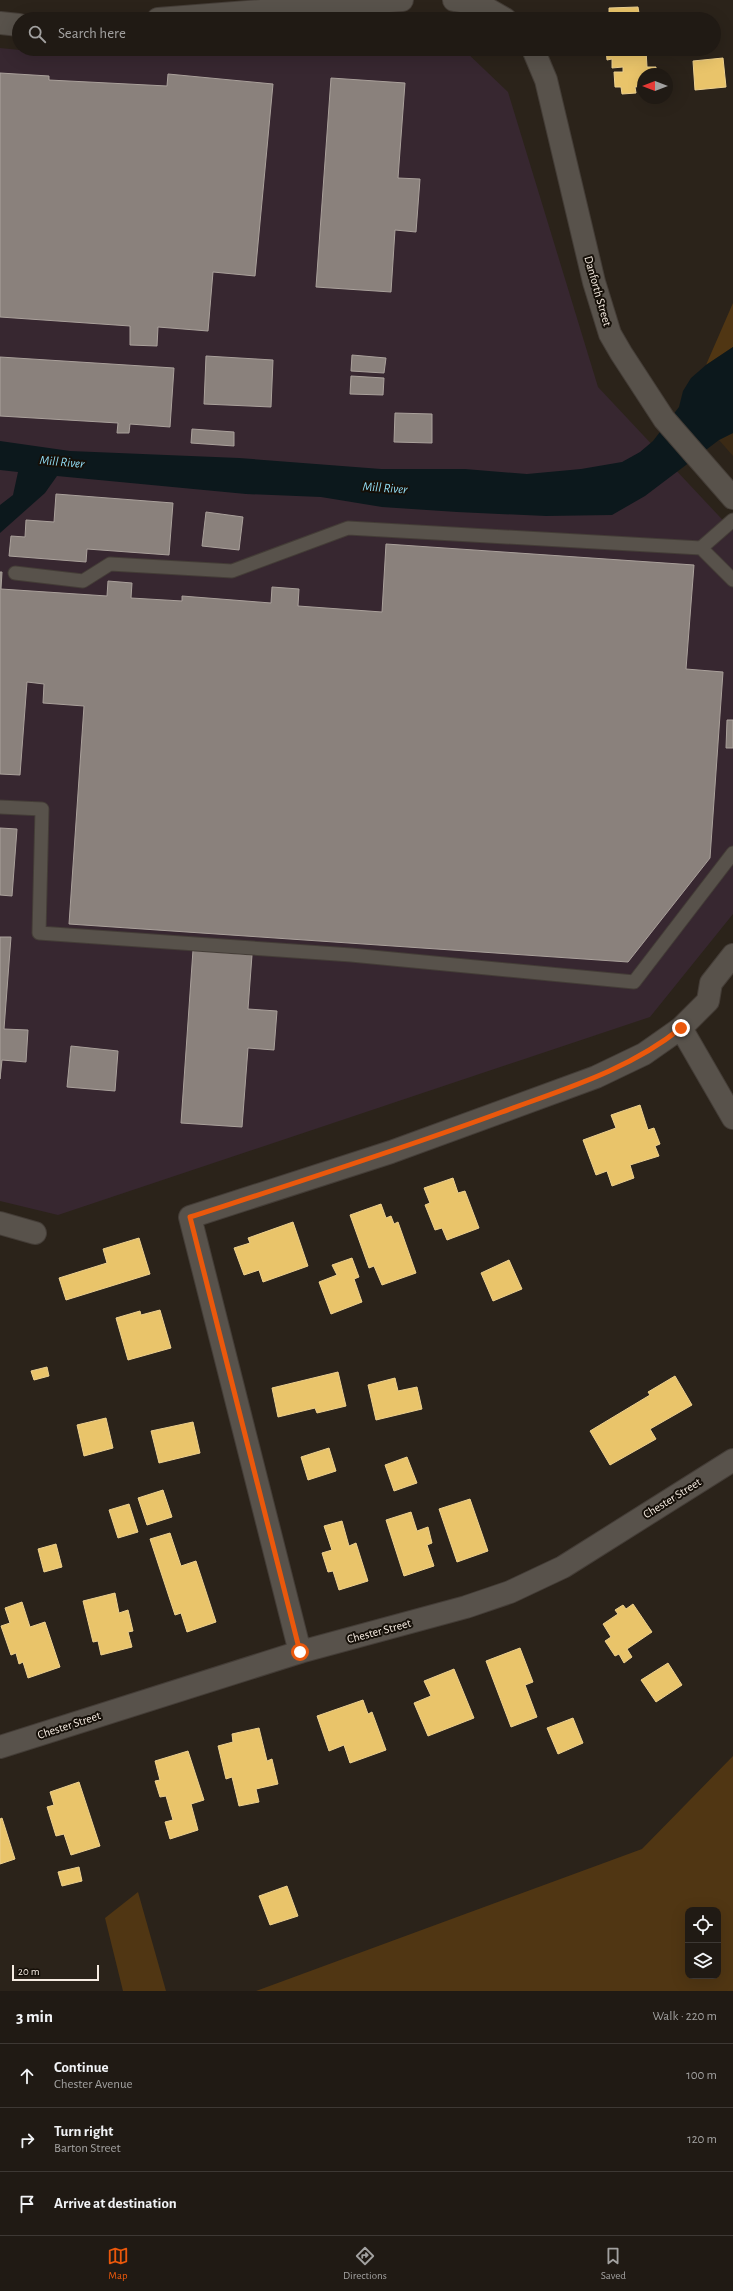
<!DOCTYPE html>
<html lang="en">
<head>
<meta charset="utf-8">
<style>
  body { margin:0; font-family:"Alegreya Sans",sans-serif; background:#28231d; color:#f1f3f6 }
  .controls { position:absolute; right:12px; bottom:12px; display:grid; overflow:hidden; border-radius:8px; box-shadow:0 4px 16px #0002 }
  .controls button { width:36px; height:36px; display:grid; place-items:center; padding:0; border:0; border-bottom:1px solid #3d3834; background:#201a14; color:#f1f3f6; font:20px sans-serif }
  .compass { position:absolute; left:637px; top:68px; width:36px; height:36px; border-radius:50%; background:#201a14; box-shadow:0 4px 16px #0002; rotate:270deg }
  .scale { position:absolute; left:12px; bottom:10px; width:87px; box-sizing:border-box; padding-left:4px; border:2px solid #f6ece2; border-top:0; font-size:11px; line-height:14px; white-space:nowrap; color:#f6ece2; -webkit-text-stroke:3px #150f08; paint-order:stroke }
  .stop { position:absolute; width:12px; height:12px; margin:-9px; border:3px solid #ea580c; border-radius:50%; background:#fff }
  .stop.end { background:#ea580c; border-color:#fff; box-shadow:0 1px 4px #0008 }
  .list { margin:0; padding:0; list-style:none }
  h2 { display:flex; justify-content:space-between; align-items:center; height:52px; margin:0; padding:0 16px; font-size:17px }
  h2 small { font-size:13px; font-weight:400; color:#a2a1a0 }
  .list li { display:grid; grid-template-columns:26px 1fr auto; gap:12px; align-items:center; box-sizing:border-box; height:64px; padding:0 16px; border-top:1px solid #3d3834 }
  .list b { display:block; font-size:15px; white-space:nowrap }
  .list p { margin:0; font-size:13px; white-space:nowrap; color:#a2a1a0 }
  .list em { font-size:13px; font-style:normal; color:#a2a1a0 }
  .icon { flex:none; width:22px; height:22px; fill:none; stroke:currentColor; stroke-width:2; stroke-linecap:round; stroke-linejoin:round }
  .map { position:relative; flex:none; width:733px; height:1991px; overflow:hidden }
  .search { position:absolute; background:#201a14; box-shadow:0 4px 16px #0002; left:12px; right:12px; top:12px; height:44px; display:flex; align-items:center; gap:10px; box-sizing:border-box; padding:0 14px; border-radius:22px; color:#a2a1a0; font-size:15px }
  .sheet { height:244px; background:#201a14 }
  nav { display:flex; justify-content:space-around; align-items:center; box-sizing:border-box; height:56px; border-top:1px solid #3d3834; background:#201a14; font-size:11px; color:#a2a1a0 }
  nav a { display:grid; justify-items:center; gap:2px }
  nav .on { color:#ea580c }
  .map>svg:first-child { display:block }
</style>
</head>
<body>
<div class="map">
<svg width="733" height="1991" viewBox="0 0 733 1991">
  <rect width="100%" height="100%" fill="#2b231a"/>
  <!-- built -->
  <path fill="#3b2a15" d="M733 433V456L719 440Z"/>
  <!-- industrial -->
  <path fill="#372730" d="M0 48 30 51 59 49H463L508 92 598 387 733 531V914L650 1017 58 1215 0 1201Z"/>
  <!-- green -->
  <path fill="#503613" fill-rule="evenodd" d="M733 303V347L706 365Z
    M733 1756V1991H256L642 1849ZM688 1910H718V1976H688Z
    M138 1892 166 1991H123L105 1918Z"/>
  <!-- water -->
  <path fill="#0c181c" d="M733 347V433L719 440 645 496 612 515 546 516 457 512 382 507 321 497 246 494 57 476 45 493 0 533V505L13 495 18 472 0 470V441L70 451 239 458 381 469H465L527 474 581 469 622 462 640 452 653 441 679 407 683 391 691 378 706 365Z"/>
  <!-- homes -->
  <path fill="#e9c46a" stroke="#edd08e" d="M638 7 639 13H644V19H609V8Z
    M606 49H651L646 50 647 67H656V74H643V86L635 87 636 93 622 94 621 87H615L614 72H623V67L612 68V59L607 60Z
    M723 58 726 87 695 90 693 61Z
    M640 1105 648 1130 654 1128 660 1144 655 1146 659 1156 630 1165 634 1178 612 1186 607 1171 596 1175 583 1140 616 1128 611 1115Z
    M453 1178 458 1193 465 1191 479 1228 447 1240 442 1228 435 1230 425 1205 430 1203 424 1188Z
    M381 1204 386 1218 391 1216 394 1224 398 1222 416 1273 382 1285 374 1266 369 1268 350 1215Z
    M293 1222 308 1266 263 1282 259 1270 244 1275 234 1248 250 1243 248 1238Z
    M139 1238 150 1274 66 1300 59 1278 107 1263 103 1249Z
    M352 1258 359 1277 354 1279 362 1302 331 1314 319 1282 337 1275 332 1265Z
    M509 1260 522 1289 493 1301 481 1273Z
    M160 1310 171 1348 128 1360 116 1318 140 1311 141 1315Z
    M47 1367 49 1376 34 1380 31 1371Z
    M338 1372 346 1406 317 1413 315 1408 278 1417 272 1388Z
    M675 1376 692 1405 650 1429 656 1439 610 1465 590 1431 650 1395 648 1392Z
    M395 1378 398 1391 417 1387 422 1409 376 1420 368 1385Z
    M106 1418 113 1448 84 1456 77 1425Z
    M193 1422 200 1453 159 1463 151 1431Z
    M329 1448 336 1471 308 1480 301 1457Z
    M407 1457 417 1483 394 1491 385 1465Z
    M163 1490 172 1517 147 1525 138 1498Z
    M470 1499 488 1551 457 1562 439 1509Z
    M129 1504 138 1532 118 1538 109 1510Z
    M411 1512 417 1531 428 1527 432 1543 427 1545 434 1566 404 1576 386 1520Z
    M342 1521 349 1546 356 1543 368 1581 339 1590 333 1571 328 1572 322 1553 332 1550 324 1526Z
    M170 1533 181 1566 196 1561 216 1622 187 1632 181 1613 175 1615 150 1539Z
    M56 1544 62 1567 44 1572 38 1549Z
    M115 1593 119 1613 128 1610 133 1631 128 1632 132 1647 101 1655 98 1641 93 1642 83 1601Z
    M22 1602 30 1627 45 1622 60 1667 28 1678 23 1662 19 1664 16 1653 11 1655 1 1626 10 1623 5 1608Z
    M633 1604 652 1632 627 1649 632 1657 624 1663 619 1654 615 1656 605 1641 611 1637 603 1624 618 1614 615 1610 623 1605 626 1609Z
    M520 1648 533 1682 525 1685 537 1717 511 1727 486 1661Z
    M668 1663 682 1685 656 1702 641 1680Z
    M454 1669 474 1718 428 1736 414 1703 431 1696 424 1681Z
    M363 1700 368 1714 372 1712 386 1750 350 1763 344 1745 329 1751 317 1716Z
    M573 1718 583 1743 558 1754 547 1728Z
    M259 1728 267 1761 272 1759 278 1784 256 1789 259 1802 239 1806 232 1777 226 1779 218 1746 233 1742 232 1734Z
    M188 1751 204 1800 191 1804 198 1830 170 1839 165 1822 173 1820 166 1796 160 1797 155 1781 160 1780 155 1761Z
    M79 1782 100 1846 71 1855 64 1834 56 1836 47 1807 54 1805 50 1792Z
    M2 1818 15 1859 0 1864V1819Z
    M79 1867 82 1881 62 1886 58 1872Z
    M287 1886 298 1916 270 1925 259 1896Z"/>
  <!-- industry -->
  <path fill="#8a817c" stroke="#aaa19b" d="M0 73 49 76V80L167 86 168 74 273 84 255 276 213 272 208 331 158 327 157 346 130 345V326L0 317Z
    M331 78 405 83 398 178 420 179 416 232 395 230 391 292 316 287Z
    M352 355 386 358 384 373 351 371Z
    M206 356 273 360 271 407 204 404Z
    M0 357 174 368 170 427 130 424 129 433H117L118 423 0 416Z
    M351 376 384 378 383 395 350 394Z
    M395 413 432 414V443L394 442Z
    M192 429 234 432V446L191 443Z
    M56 494 173 503 169 555 87 549 86 562 9 556 11 536 25 537 26 520 54 522Z
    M206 512 243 517 239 550 202 546Z
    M386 544 694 565 686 669 723 672 710 858 628 962 69 924 84 706 43 703 44 684 27 682 20 775 0 774V572H2L1 589 107 596 108 581 132 583 131 598 182 601V596L271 603 272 587 299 589 298 606 382 612Z
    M727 720H733V748H726Z
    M0 828 17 829 12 896 0 895Z
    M0 937H11L4 1029 28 1030 26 1062 2 1060 0 1079Z
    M193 950 252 955 248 1009 277 1011 274 1050 248 1048 242 1127 181 1123Z
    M71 1046 118 1051 115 1091 67 1087Z"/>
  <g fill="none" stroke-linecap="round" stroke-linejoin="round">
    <!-- service casing -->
    <g stroke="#443d37" stroke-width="15">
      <path id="service" d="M733 520 701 548 733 580
        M15 573 83 581 110 564 232 571 348 528 701 548
        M0 807 42 809 39 933 351 955 634 982 733 853"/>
    </g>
    <!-- minor casing -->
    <g stroke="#443d37" stroke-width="24">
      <path id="minor" d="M681 1028 733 1118
        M0 1223 35 1233
        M300 1652 190 1217 391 1152 596 1077 644 1054 681 1028 708 1001 711 983 733 955
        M0 1747 300 1652 466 1607 510 1592 563 1567 733 1460"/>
    </g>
    <!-- tertiary casing -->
    <g stroke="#443d37" stroke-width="24">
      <path id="tertiary" d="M454 0 479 4 505 19
        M158 19 402 0
        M0 23 19 25
        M533 49 546 80 594 282 610 334 621 353 664 419 733 498"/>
    </g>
    <!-- service -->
    <use href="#service" stroke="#58524b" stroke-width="13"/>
    <!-- minor -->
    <use href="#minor" stroke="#58524b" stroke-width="22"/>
    <!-- tertiary -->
    <use href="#tertiary" stroke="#58524b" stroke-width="22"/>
  </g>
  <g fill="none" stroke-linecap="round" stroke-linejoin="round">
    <!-- route -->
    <path stroke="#ea580c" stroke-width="5" d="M300 1652 190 1217C295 1183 399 1150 502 1112 564 1089 629 1070 681 1028"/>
  </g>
  <g text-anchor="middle" stroke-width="4" stroke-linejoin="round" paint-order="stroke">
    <!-- street labels -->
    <g font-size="12" fill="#f6ece2" stroke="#150f08">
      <text transform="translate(598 291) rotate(74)" y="4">Danforth Street</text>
      <text transform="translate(672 1498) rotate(-32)" y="4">Chester Street</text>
      <text transform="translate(379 1631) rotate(-15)" y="4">Chester Street</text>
      <text transform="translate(69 1725) rotate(-18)" y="4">Chester Street</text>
    </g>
    <!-- water labels -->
    <g font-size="13" font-style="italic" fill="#92def6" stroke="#150f08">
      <text transform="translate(62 461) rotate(5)" y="5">Mill River</text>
      <text transform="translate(385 487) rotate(4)" y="5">Mill River</text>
    </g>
  </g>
</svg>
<div class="controls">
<button><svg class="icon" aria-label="locate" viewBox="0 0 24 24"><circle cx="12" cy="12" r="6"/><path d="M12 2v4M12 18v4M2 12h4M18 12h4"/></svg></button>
<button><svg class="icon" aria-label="layers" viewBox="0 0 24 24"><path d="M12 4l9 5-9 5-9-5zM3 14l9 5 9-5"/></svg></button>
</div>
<svg class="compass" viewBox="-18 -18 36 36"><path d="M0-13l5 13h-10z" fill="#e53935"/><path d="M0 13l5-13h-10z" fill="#a2a1a0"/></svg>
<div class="scale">20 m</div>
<div class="stop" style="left:300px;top:1652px"></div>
<div class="stop end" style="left:681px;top:1028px"></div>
<div class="search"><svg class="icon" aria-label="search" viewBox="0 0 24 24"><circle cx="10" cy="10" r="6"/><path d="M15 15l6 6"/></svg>Search here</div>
</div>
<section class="sheet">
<h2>3 min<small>Walk · 220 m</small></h2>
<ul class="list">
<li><svg class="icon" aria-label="ahead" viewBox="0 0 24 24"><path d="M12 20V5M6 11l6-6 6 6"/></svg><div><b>Continue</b><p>Chester Avenue</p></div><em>100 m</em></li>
<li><svg class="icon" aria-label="right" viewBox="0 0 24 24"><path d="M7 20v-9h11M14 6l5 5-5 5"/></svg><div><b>Turn right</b><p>Barton Street</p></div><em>120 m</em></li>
<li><svg class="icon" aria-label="arrive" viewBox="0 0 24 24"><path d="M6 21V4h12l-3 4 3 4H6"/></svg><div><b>Arrive at destination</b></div></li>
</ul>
</section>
<nav>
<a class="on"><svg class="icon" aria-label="map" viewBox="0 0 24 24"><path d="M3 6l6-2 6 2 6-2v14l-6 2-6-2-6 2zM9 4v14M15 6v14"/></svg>Map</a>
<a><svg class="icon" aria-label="directions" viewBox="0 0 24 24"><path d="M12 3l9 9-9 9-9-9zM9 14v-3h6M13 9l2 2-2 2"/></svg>Directions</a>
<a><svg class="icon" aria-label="saved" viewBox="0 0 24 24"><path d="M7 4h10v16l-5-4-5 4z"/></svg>Saved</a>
</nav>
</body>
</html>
